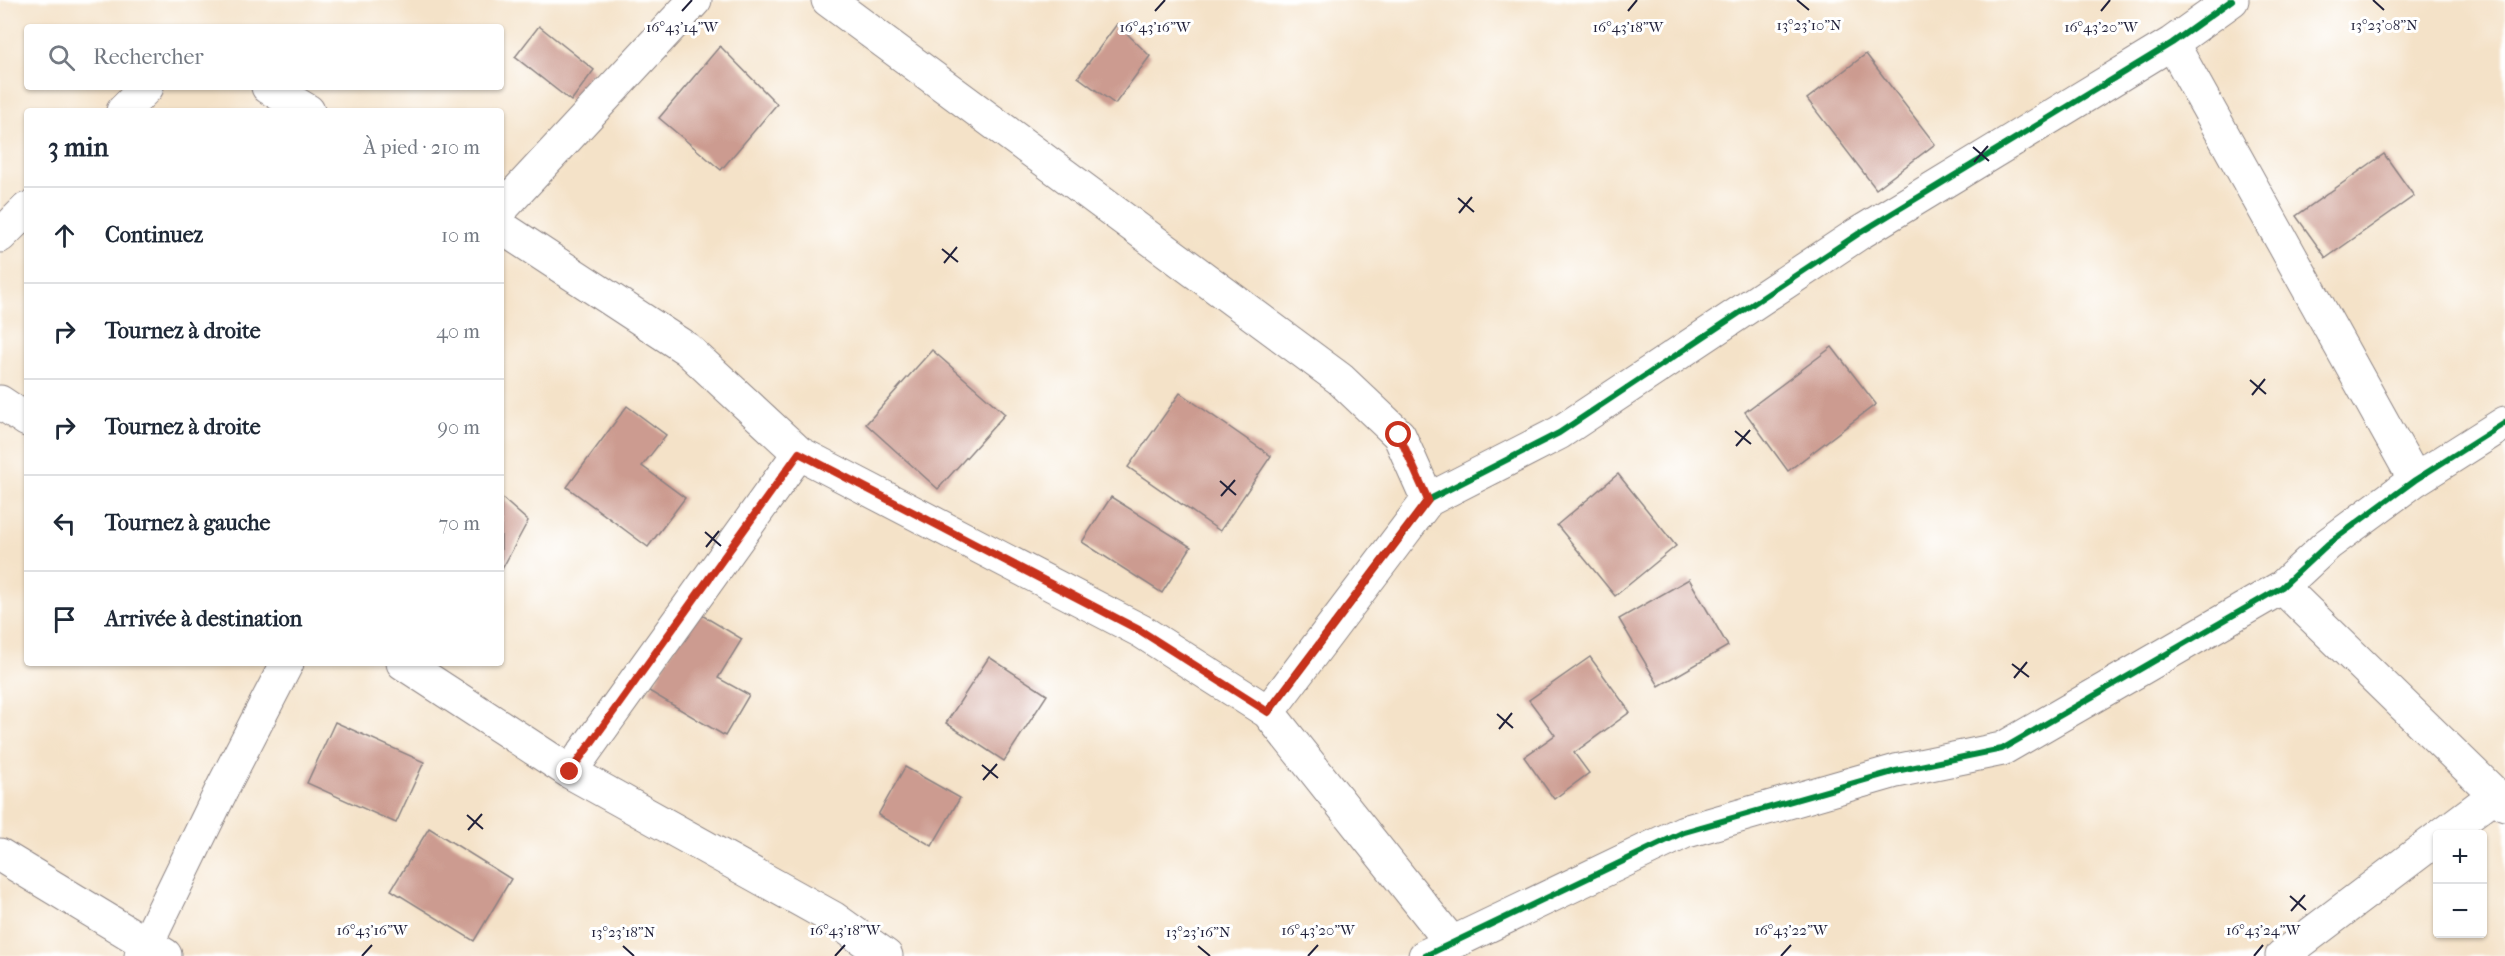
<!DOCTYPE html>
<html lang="fr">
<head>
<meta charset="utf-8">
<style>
  body { margin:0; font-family:"IM FELL French Canon",serif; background:#f2f2f3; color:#1f2937 }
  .controls { position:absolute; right:18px; bottom:18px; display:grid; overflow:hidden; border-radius:6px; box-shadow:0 2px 4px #0004 }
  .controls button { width:54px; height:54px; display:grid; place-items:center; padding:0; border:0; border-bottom:2px solid #e0e1e3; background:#fff; color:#1f2937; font:30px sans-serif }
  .stop { position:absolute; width:18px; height:18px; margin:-14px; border:4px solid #c8321e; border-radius:50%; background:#fff }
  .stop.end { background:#c8321e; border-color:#fff; box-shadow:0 2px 6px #0008 }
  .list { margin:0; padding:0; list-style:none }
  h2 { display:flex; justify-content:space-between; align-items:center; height:78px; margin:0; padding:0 24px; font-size:26px }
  h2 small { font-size:20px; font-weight:400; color:#747a83 }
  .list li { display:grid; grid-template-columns:39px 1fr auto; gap:18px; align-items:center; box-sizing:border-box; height:96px; padding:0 24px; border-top:2px solid #e0e1e3 }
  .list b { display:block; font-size:22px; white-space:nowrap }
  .list em { font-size:20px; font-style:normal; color:#747a83 }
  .icon { flex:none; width:33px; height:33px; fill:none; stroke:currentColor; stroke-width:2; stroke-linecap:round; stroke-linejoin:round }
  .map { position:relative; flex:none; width:2505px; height:956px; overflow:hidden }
  .search { position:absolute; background:#fff; box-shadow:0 2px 4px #0004; left:24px; top:24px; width:480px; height:66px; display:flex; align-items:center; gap:15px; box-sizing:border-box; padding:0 21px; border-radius:6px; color:#747a83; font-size:22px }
  .panel { position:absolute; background:#fff; box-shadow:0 2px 4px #0004; left:24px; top:108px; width:480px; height:558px; border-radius:6px }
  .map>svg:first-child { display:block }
</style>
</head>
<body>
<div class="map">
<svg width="2505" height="956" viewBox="0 0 2505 956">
  <rect width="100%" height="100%" fill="#fff"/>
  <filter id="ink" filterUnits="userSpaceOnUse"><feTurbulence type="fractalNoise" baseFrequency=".0167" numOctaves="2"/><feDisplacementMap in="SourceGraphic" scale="12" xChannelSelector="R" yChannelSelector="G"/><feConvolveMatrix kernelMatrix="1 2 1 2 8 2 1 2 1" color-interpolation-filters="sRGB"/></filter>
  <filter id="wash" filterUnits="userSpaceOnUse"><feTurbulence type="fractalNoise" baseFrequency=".008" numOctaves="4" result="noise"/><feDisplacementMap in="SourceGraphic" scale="24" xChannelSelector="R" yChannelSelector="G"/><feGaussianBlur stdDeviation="1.35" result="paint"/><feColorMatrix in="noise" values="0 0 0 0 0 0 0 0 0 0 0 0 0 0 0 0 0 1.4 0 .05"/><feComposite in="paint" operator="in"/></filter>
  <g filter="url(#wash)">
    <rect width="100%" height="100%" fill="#f4e2c8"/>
    <g id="blocks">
      <!-- building -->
      <path fill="#cc9b90" d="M1117 24 1150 56 1115 104 1078 77Z
        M539 26 594 70 571 101 515 57Z
        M720 46 777 104 721 170 659 118Z
        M1866 54 1935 144 1876 189 1807 99Z
        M2384 154 2414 196 2326 258 2296 216Z
        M1832 347 1876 404 1788 471 1745 412Z
        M932 350 1005 414 938 489 866 424Z
        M1180 393 1271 456 1220 531 1128 467Z
        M627 406 666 435 642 466 685 498 648 547 567 487Z
        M1618 474 1676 546 1615 596 1557 525Z
        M501 497 528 521 501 571Z
        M1111 497 1191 547 1162 593 1082 542Z
        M1689 579 1728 646 1659 686 1619 619Z
        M695 611 742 639 718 678 749 695 725 736 649 691Z
        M989 657 1047 695 1004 761 946 723Z
        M1590 657 1630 712 1574 753 1589 773 1554 799 1524 757 1555 735 1529 700Z
        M335 722 424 762 396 823 307 783Z
        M905 767 960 798 932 846 878 815Z
        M429 828 511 879 474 941 391 890Z"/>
    </g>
  </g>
  <g filter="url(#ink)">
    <use href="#blocks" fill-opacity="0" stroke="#8b8282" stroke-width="1.5"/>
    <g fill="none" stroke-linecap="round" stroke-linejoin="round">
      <!-- minor casing -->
      <g stroke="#8b8282" stroke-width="35">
        <path id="minor" d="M828 0 1340 379 1399 435 1428 500
          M2172 43 2415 480
          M268 87 308 111
          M123 111 147 87
          M501 209 695 0
          M501 227 687 349 799 453 1141 631 1268 712 1451 942
          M0 236 27 209
          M0 402 27 420
          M2282 587 2505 804
          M403 663 570 772 833 918 886 956
          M1268 712 1428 500 1559 433 1858 234 2172 43 2232 0
          M570 772 799 453
          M2443 834 2495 795
          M0 855 165 955
          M141 956 226 781 287 663
          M1425 956 1684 832 1896 771 2002 749 2282 587 2328 544 2415 480 2505 423
          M2282 956 2438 838"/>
      </g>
      <!-- minor -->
      <use href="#minor" stroke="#fff" stroke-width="33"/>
      <!-- cycleway casing -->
      <g stroke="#fff" stroke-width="10">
        <path id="cycleway" d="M1268 712 1428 500 1559 433 1858 234 2172 43 2232 0
          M1425 956 1684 832 1896 771 2002 749 2282 587 2328 544 2415 480 2505 423"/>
      </g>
      <!-- cycleway -->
      <use href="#cycleway" stroke="#00873e" stroke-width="6"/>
    </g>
  </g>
  <g fill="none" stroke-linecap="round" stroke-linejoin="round" filter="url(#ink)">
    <!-- route -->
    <path stroke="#c8321e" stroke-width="8" d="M570 772 799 453 1141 631 1268 712 1428 500 1399 435"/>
  </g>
  <!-- ticks -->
  <path fill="none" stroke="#22223b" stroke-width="2" d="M1797 0 1809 10M2373 0 2384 10M682 11 692 0M1155 11 1165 0M1628 11 1637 0M2101 11 2110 0M1973 147 1989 161M1974 162 1988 146M1458 198 1474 212M1459 213 1472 197M942 249 958 262M944 263 957 247M2250 380 2266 394M2252 395 2265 379M1735 431 1751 444M1736 446 1750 430M1220 481 1236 495M1221 496 1235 480M705 532 721 546M706 547 719 531M2012 664 2029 677M2014 678 2027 662M1497 714 1513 728M1499 729 1512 713M982 765 998 778M983 780 997 764M467 815 483 829M468 830 482 814M2290 896 2306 910M2291 911 2305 895M623 946 634 956M1198 946 1210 956M362 956 372 945M835 956 845 945M1308 956 1318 945M1781 956 1791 945M2254 956 2263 945"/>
  <g font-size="15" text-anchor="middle" fill="#22223b" stroke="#fff" stroke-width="6" stroke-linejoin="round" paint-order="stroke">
    <text x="1809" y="30">13°23'10"N</text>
    <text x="2384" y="30">13°23'08"N</text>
    <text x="682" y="32">16°43'14"W</text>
    <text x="1155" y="32">16°43'16"W</text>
    <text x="1628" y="32">16°43'18"W</text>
    <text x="2101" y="32">16°43'20"W</text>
    <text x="372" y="935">16°43'16"W</text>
    <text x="845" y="935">16°43'18"W</text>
    <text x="1318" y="935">16°43'20"W</text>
    <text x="1791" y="935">16°43'22"W</text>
    <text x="2263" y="935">16°43'24"W</text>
    <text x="623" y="937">13°23'18"N</text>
    <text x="1198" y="937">13°23'16"N</text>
  </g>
</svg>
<div class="controls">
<button>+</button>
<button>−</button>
</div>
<div class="stop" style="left:1399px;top:435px"></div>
<div class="stop end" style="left:570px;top:772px"></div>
<div class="search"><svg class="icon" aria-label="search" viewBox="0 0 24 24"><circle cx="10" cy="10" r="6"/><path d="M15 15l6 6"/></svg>Rechercher</div>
<section class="panel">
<h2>3 min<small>À pied · 210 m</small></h2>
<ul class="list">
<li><svg class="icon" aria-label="ahead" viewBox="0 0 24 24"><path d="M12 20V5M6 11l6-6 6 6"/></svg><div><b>Continuez</b></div><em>10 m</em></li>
<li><svg class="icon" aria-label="right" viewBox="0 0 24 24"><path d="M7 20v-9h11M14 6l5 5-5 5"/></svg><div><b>Tournez à droite</b></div><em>40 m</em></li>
<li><svg class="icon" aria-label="right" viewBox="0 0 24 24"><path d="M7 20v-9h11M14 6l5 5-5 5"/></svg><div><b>Tournez à droite</b></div><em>90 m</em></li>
<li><svg class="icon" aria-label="left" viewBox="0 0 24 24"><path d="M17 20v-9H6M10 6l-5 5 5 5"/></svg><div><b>Tournez à gauche</b></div><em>70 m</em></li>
<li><svg class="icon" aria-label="arrive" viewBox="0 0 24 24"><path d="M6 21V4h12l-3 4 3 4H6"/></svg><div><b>Arrivée à destination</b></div></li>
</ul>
</section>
</div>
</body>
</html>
